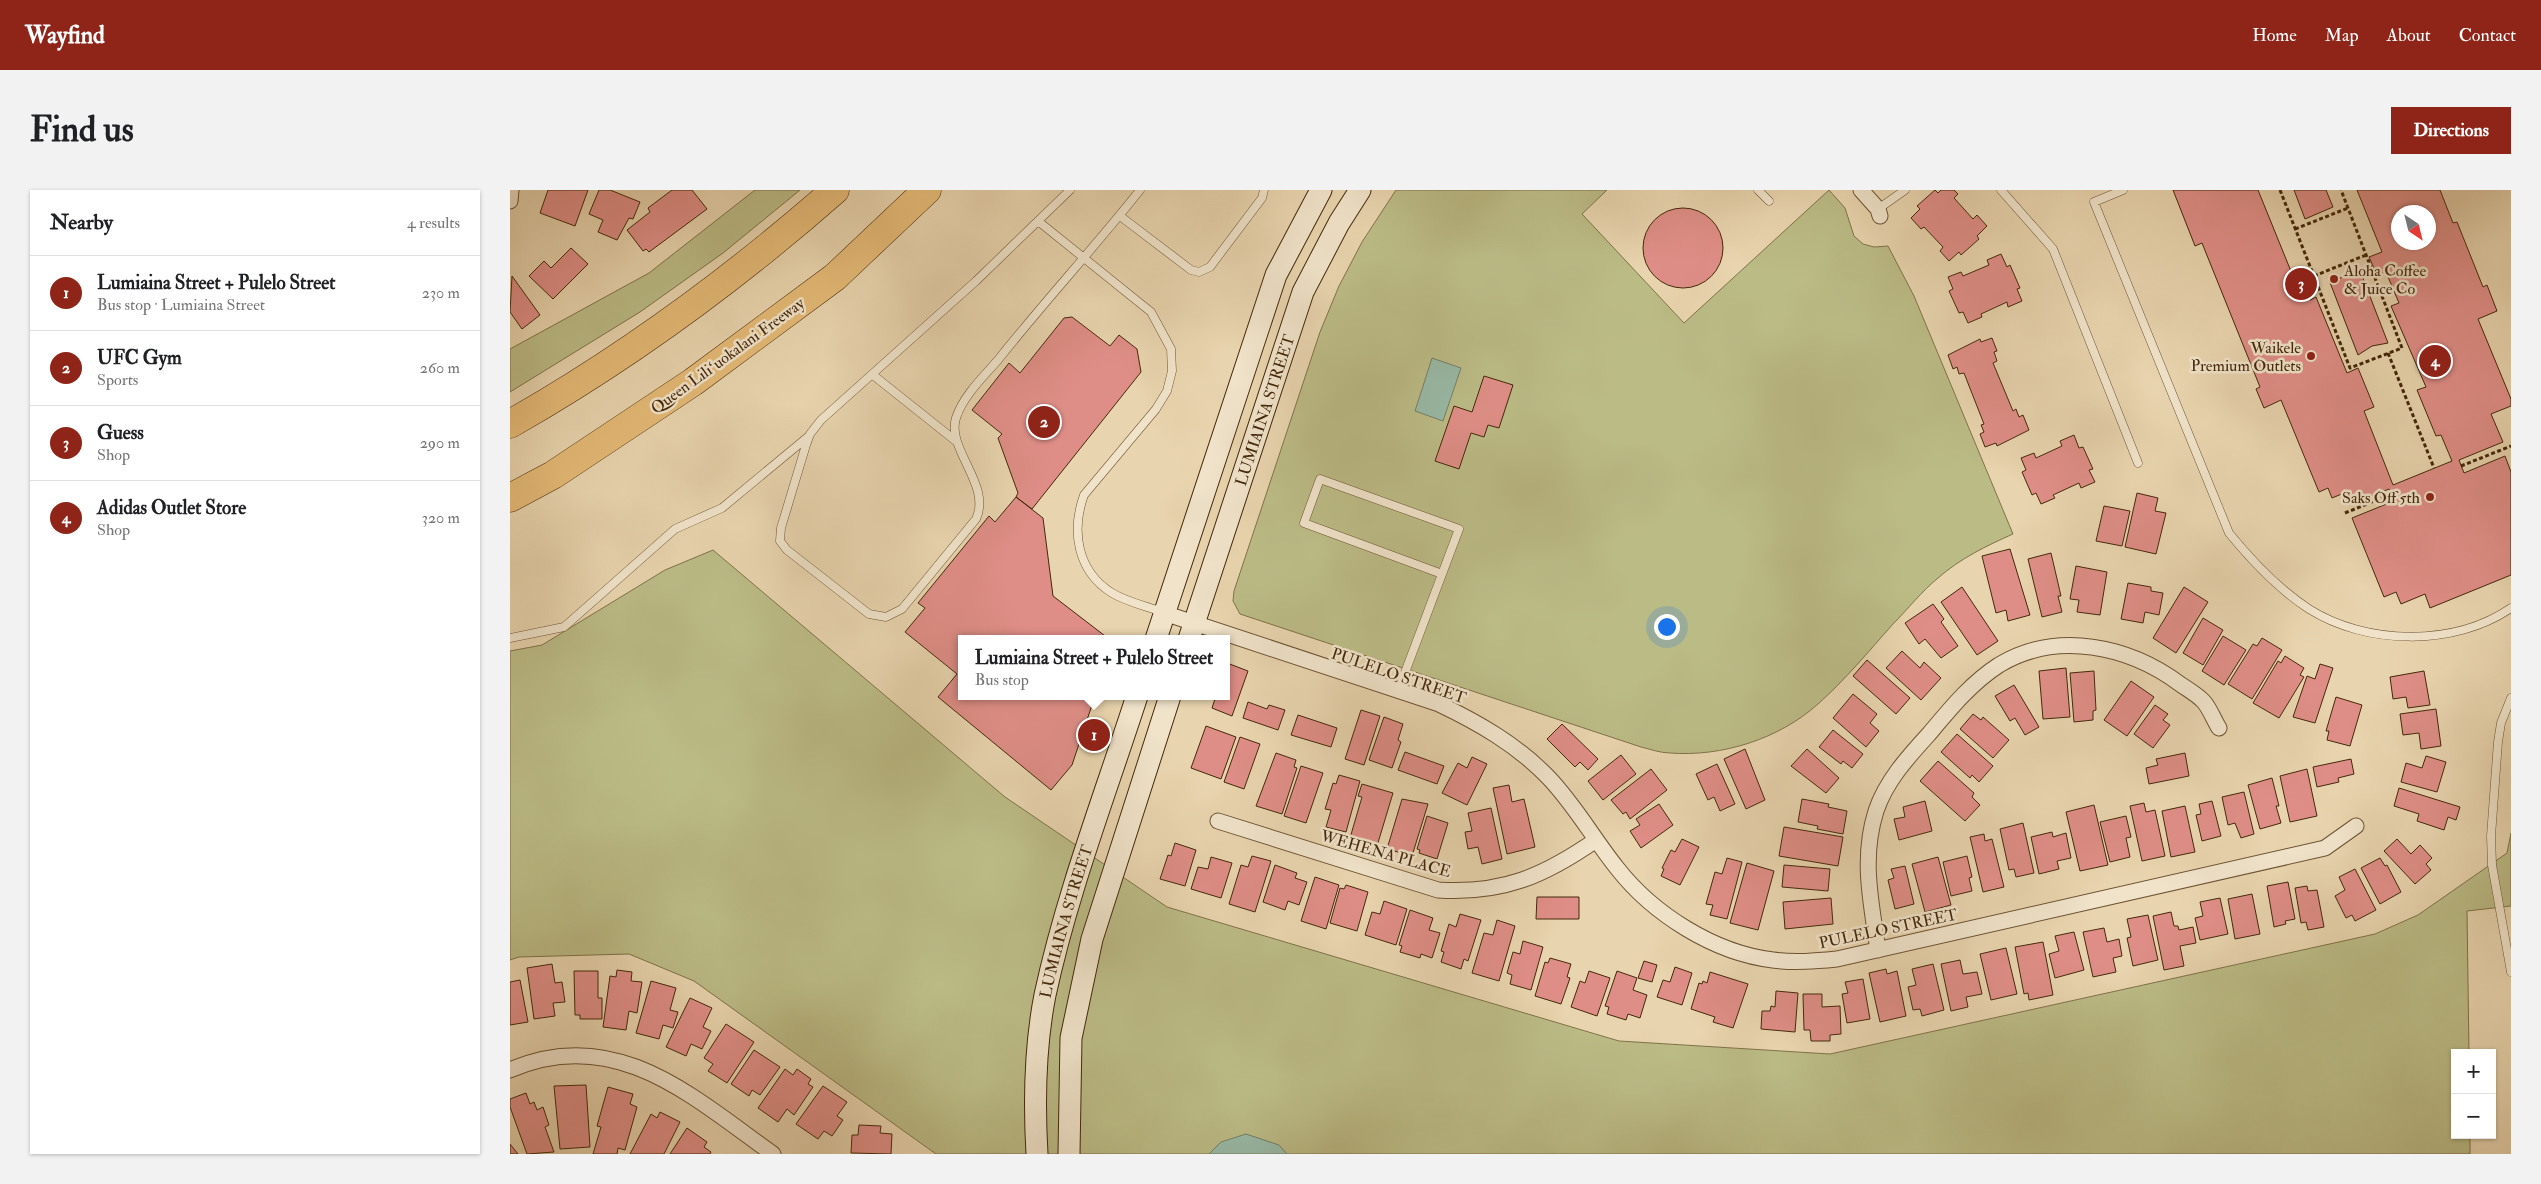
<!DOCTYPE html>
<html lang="en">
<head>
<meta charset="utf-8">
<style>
  body { margin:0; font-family:"IM FELL Double Pica",serif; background:#f2f2f2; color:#202124 }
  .controls { position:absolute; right:15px; bottom:15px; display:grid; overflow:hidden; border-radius:0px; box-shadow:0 1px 4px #0004 }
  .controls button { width:45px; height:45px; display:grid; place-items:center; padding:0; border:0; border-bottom:1px solid #e0e0e0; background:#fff; color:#202124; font:25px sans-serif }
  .compass { position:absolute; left:1881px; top:15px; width:45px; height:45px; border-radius:50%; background:#fff; box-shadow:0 1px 4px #0004; rotate:145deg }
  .you { position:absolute; left:1156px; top:436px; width:18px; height:18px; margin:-12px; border:4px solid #fff; border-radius:50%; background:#1a73e8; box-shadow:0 0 0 8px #1a73e833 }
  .badge { display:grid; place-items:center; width:32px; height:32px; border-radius:50%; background:#8f2418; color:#fff; font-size:16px; font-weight:700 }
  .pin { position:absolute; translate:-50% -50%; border:2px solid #fff; box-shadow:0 1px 5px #0006 }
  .popup { position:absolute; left:448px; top:445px; width:272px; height:65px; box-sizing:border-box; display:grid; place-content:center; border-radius:0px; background:#fff; filter:drop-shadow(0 1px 4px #0005); font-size:16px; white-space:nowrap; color:#757577 }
  .popup b { font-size:19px; color:#202124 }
  .popup::after { content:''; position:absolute; left:50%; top:100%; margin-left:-10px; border:10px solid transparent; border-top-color:#fff }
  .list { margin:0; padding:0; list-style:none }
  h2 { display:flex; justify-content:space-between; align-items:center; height:65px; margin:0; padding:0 20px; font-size:21px }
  h2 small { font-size:16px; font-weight:400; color:#757577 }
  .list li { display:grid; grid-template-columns:32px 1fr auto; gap:15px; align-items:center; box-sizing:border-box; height:75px; padding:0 20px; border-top:1px solid #e0e0e0 }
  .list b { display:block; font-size:19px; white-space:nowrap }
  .list p { margin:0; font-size:16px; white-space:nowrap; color:#757577 }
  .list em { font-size:16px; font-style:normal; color:#757577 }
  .map { position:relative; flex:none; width:2001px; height:964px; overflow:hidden; border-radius:0px }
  header { display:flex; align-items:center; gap:30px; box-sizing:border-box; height:70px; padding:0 25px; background:#8f2418; color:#fff }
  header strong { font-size:24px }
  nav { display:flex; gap:28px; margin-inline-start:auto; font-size:18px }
  .intro { display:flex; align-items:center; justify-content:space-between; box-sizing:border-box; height:120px; padding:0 30px }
  h1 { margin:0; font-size:35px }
  .button { padding:12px 22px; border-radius:0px; background:#8f2418; color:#fff; font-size:18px; font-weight:700 }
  main { display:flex; gap:30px; padding:0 30px }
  aside { flex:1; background:#fff; border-radius:0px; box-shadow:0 1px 4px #0004 }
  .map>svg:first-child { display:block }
</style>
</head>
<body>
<header>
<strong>Wayfind</strong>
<nav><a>Home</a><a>Map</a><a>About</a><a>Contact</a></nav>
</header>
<div class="intro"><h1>Find us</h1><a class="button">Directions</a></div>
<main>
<aside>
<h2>Nearby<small>4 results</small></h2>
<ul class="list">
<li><span class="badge">1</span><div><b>Lumiaina Street + Pulelo Street</b><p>Bus stop · Lumiaina Street</p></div><em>230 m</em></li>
<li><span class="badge">2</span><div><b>UFC Gym</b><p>Sports</p></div><em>260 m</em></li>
<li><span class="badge">3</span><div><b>Guess</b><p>Shop</p></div><em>290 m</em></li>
<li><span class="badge">4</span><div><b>Adidas Outlet Store</b><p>Shop</p></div><em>320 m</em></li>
</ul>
</aside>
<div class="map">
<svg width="2001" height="964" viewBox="0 0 2001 964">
  <rect width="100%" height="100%" fill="#e8d4ae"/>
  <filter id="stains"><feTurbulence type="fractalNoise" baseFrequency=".004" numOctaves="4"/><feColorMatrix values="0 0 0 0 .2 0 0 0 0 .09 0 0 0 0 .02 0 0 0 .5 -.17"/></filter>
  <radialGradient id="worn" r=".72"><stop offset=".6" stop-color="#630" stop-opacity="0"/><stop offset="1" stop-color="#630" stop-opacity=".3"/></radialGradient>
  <!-- green -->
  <path fill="#bbbb86" stroke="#807248" d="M245 0H290L213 63 130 122 0 202V159L139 83Z
    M886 0H1097L1072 24 1174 133 1319 0 1335 18 1344 46 1353 54 1364 57 1378 56 1404 106 1503 344C1476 356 1451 368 1428 388 1412 401 1398 419 1383 434 1359 461 1335 490 1308 514 1269 549 1212 567 1160 563 1150 563 1140 559 1131 557L730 424 723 411 724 401 810 142 829 96 852 52Z
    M203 360 495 607 657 717 1109 851 1320 864 1865 744 1908 725 1997 663 2001 643V716L1957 721 1959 863H1945V945H1960V964H426L184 791 119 764 9 767 0 770V461L32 455 155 380Z"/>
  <!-- water -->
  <path fill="#98b9a6" stroke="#767f68" d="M922 168 951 178 933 231 905 221Z
    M736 944 769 955 777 964H699L711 952Z"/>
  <!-- building -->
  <path fill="#df8e87" stroke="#44280a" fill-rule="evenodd" d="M38 0H78L65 36 30 23Z
    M89 0H100L130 12 123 29 119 28 107 50 88 42 93 30 79 24Z
    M162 0H182L197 19 139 62 136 59 133 61 117 40 140 22 138 18Z
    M1425 0 1428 3 1431 0H1444L1448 4 1444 8 1463 29 1467 25 1477 36 1467 46 1469 49 1451 65 1449 62 1439 71 1430 61 1433 57 1414 37 1411 39 1401 28 1410 19 1407 16Z
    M1663 0H1748L1789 101 1795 98 1800 110 1806 107 1837 183 1848 178 1864 217 1854 221 1883 295 1942 271 1931 245 1926 246 1907 200 1916 197 1881 116 1889 113 1876 82 1867 85 1859 67 1872 62 1847 0H1930L1943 33 1947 32 1973 97 1977 95 1987 121 1968 129 2001 209V216L1981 224 1993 252 1949 270 1954 283 1995 266 2001 282V385L1920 418 1915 404 1891 414 1886 402 1874 407 1842 328 1884 311 1879 299 1844 313 1839 301 1822 308 1818 298 1809 302 1771 210 1754 218 1746 199 1750 197 1692 53 1685 56ZM1888 22H1918V52H1888Z
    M1784 0H1816L1823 17 1795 29Z
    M1133 58a40 40 0 1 1 80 0a40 40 0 1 1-80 0Z
    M61 58 78 74 43 109 19 86 34 71 41 78Z
    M1491 64 1497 77 1500 75 1510 98 1507 99 1512 111 1498 117 1497 112 1471 124 1472 127 1458 133 1453 122 1449 123 1439 101 1443 99 1438 87 1451 82 1453 86 1479 75 1477 70Z
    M1849 78 1878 153 1862 156 1848 165 1819 90 1835 87Z
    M2 86 30 125 12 139 0 122Z
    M562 127 600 156 609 145 627 159 631 182 522 319 506 307 508 303 488 248 492 244 462 220 499 173 510 183 554 128Z
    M1482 148 1487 161 1484 162 1487 171 1483 173 1503 221 1506 219 1509 227 1513 225 1519 240 1487 256 1486 253 1475 257 1470 244 1474 242 1471 235 1474 234 1454 183 1449 184 1447 177 1443 179 1438 165 1470 149 1471 152Z
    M974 186 1003 195 989 238 978 235 974 247 961 243 949 279 925 271 944 216 962 222Z
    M1564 245 1569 258 1573 257 1583 279 1579 280 1585 292 1571 298 1569 293 1543 305 1545 308 1531 314 1526 303 1522 305 1512 282 1516 280 1511 268 1524 263 1526 268 1552 256 1550 251Z
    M1627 303 1648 308 1645 321 1656 323 1646 364 1615 357Z
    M506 307 533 328 543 406 599 449H452V506H585L562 575 541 600 428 507 447 484 395 442 415 418 408 413 479 326 485 332Z
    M1594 316 1620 321 1612 356 1586 351Z
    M1500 359 1520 425 1498 431 1496 420 1486 423 1472 366Z
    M1541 363 1551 406H1548L1552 422 1532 427 1518 369Z
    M1566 376 1597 382 1590 425 1567 422 1569 410 1560 409Z
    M1618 393 1641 397V401L1653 403 1649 425 1635 422 1633 433 1611 429Z
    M1452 397 1488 451 1467 465 1431 412Z
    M1674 397 1698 412 1666 463 1643 448Z
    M1423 414 1434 429 1431 432 1448 456 1431 468 1415 449 1409 454 1395 433Z
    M1693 428 1713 440 1693 475 1673 463Z
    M1713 446 1736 460 1714 495 1692 481Z
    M1752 448 1772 460 1742 509 1718 494 1743 454 1747 456Z
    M1392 461 1410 478 1414 472 1431 488 1411 510 1376 478Z
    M1775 466 1794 478 1790 485 1794 487 1769 528 1743 513 1768 471 1771 473Z
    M1357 470 1400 508 1386 524 1343 486Z
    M717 473 738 481 722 526 702 518 706 506H716Z
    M1810 474 1823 478 1805 533 1783 527 1797 486 1805 489Z
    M1556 478 1560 527 1533 529 1529 481Z
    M1584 481 1586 520 1583 521V530L1564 532 1560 483Z
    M1914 481 1920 515 1898 518 1896 507 1883 509 1880 487Z
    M1621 491 1644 507 1617 546 1594 530Z
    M1504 495 1529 537 1515 545 1505 528 1500 531 1485 506Z
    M1343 504 1367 524 1360 533 1369 541 1356 557 1323 528Z
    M1826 507 1852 515 1840 556 1817 550 1819 541H1816Z
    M738 512 757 519 759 515 775 520 768 540 733 528Z
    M1645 515 1658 524 1653 530 1660 535 1643 558 1624 544Z
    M1926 519 1931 556 1911 559 1909 543 1893 545 1890 524Z
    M851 520 870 526 854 575 835 569Z
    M1463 524 1471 530 1473 527 1499 550 1483 568 1450 539Z
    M788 525 827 538 821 557 781 545Z
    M874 527 893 534 888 550 891 552 882 578 859 570Z
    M1052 534 1088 569 1078 580 1070 572 1065 577 1037 549Z
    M696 536 726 547 711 589 681 578Z
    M1323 540 1353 564 1342 578 1333 571 1331 574 1309 557Z
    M1447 544 1483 576 1469 592 1462 585 1460 588 1431 562Z
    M730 547 750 554 734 599 714 592Z
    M1235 559 1255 610 1236 619 1214 569Z
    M1297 559 1329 588 1316 603 1281 576Z
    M895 562 934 576 927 594 888 580Z
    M766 563 786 570 784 577 787 578 772 624 746 616Z
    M1675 563 1679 586 1639 594 1636 578 1648 575 1646 569Z
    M1111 565 1126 584 1093 610 1078 591Z
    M1916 566 1936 572 1927 602 1891 592 1896 573 1912 578Z
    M962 567 977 574 957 615 932 603 948 573 957 578Z
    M1841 569 1844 584 1828 588 1829 592 1807 597 1803 577Z
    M1428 571 1464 603 1462 607 1470 615 1455 631 1410 591Z
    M1207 574 1225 614 1210 621 1204 607 1198 610 1186 584Z
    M791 576 813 583 796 633 774 626Z
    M1141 579 1157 600 1120 629 1116 622 1113 624 1101 610Z
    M1797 579 1807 626 1780 632 1770 586Z
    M829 585 850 591 836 642 816 637 821 620 815 619 823 593 826 594Z
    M1762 588 1769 616H1766L1771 633 1750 639 1738 595Z
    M852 594 883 603 867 656 840 648 852 607 848 606Z
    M999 595 1002 612 1014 609 1025 657 997 664 983 598Z
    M1889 598 1950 617 1946 630 1938 627 1934 640 1907 631 1909 624 1884 616Z
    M1734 602 1744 644 1731 648 1725 633 1718 635 1712 607Z
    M892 609 918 614 902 666 877 659Z
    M1292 609 1319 614 1318 617 1337 621 1333 644 1307 639 1308 636 1288 632Z
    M1415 611 1422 641 1389 650 1384 629 1395 627 1393 617Z
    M1702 611 1711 646 1692 651 1686 625 1691 624 1689 614Z
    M1634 613 1636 622 1645 620 1655 666 1632 671 1620 616Z
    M1149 614 1163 635 1131 658 1120 641 1130 635 1126 629Z
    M1584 615 1598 675 1570 681 1556 622Z
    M1675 616 1685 662 1661 667 1652 621Z
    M981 618 992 669 972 674 968 657 958 659 955 642 962 641 958 623Z
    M917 626 938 633 927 669 909 663 910 660 907 659Z
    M1616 626 1621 647 1616 648 1620 667 1600 672 1590 632Z
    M1513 633 1524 683 1506 687 1504 679 1499 680 1490 639Z
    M1274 637 1333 647 1328 676 1269 666Z
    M1542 642 1543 647 1556 643 1561 668 1547 671 1549 679 1529 684 1521 647Z
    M1474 644 1475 651 1482 649 1494 697 1473 702 1460 647Z
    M1172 649 1189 657 1170 695 1151 686 1154 679 1152 678 1161 660 1165 662Z
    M1887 649 1901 664 1910 655 1922 668 1916 674 1921 680 1905 694 1874 661Z
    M665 653 686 660 675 696 650 689 658 665 661 666Z
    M742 666 761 671 745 722 719 714 731 675 738 677Z
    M1457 666 1462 687 1459 688 1462 701 1441 706 1433 672Z
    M701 667 722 673 711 708 681 699 688 677 698 679Z
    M1428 667 1441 715 1415 722 1402 674Z
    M1217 668 1232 672 1217 729 1200 725 1203 715 1196 714 1205 682 1212 684Z
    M1870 668 1875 676 1877 675 1891 702 1870 714 1851 678Z
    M1237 673 1264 681 1248 740 1220 733Z
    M765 675 787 683 785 688 797 692 789 715 778 711 775 720 753 712Z
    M1274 675 1320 679 1318 701 1272 697Z
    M1395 676 1404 714 1385 719 1378 690 1384 688 1381 679Z
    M1845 679 1866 720 1845 731 1842 725 1836 728 1825 706 1835 700 1829 687Z
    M805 687 829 695 816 739 791 731Z
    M1778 692 1785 729 1775 731 1776 734 1764 737 1757 696Z
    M836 695 858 702 847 741 820 733 830 698 834 699Z
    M1797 696 1798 701 1807 700 1814 737 1798 740 1796 732 1791 733 1785 698Z
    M1742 704 1750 744 1725 749 1718 709Z
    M1027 707H1069V729H1026Z
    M1321 708 1323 734 1275 739 1273 712Z
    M1710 708 1718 744 1690 750 1685 728 1693 726 1690 712Z
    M874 711 897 719 886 755 855 745 862 722 870 724Z
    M900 720 923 728 919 740 930 743 922 768 911 764 910 768 890 762 892 756 889 755Z
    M1661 722 1664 736H1668L1669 740 1683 737 1686 753 1670 756 1674 776 1654 780 1643 726Z
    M950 724 971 730 958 771 954 769 951 779 931 772 934 762 931 761 939 734 946 737Z
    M1638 725 1648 770 1623 776 1617 748 1621 747 1617 729Z
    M987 730 1005 736 989 791 962 783 974 743 983 745Z
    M1594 738 1597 752 1609 749 1612 766 1603 768 1606 782 1583 787 1573 742Z
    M1564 742 1574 780 1545 788 1539 764 1549 761 1545 746Z
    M1013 751 1033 757 1021 800 1000 794 1002 785 997 783 1003 762 1010 764Z
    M1533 752 1543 805 1519 810 1518 803 1514 804 1505 757Z
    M1496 758 1507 804 1481 810 1470 764Z
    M1040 768 1061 774 1057 787 1060 788 1051 814 1025 806 1035 772 1038 773Z
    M1450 770 1453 784 1467 782 1472 804 1456 807 1458 817 1441 821 1431 774Z
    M1134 771 1147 775 1142 792 1128 788Z
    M42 774 45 793 52 792 55 812 43 813 45 826 24 829 17 778Z
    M1423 774 1434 820 1412 826 1410 819 1403 820 1398 797 1406 795 1402 779Z
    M1165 777 1182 783 1172 815 1147 807 1153 790 1160 792Z
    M1376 779 1377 784 1387 781 1396 826 1370 832 1359 783Z
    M107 780 122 782 121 791 132 792 127 823 119 821 116 840 93 837 100 786 106 787Z
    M64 781H88V808H92V829H70V825H65Z
    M1079 781 1100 788 1087 826 1061 817 1070 791 1075 793Z
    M1107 781 1127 788 1123 800 1137 805 1130 828 1118 824 1116 830 1097 824 1099 817 1095 816Z
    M1200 782 1238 794 1223 838 1203 832 1205 827 1181 819 1189 793 1192 794 1193 791 1197 793Z
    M1353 789 1360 829 1337 833 1332 804 1338 803 1335 792Z
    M10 790 18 832 0 835V792Z
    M141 791 166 798 160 820 168 822 163 838 153 835 149 849 126 843Z
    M1266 801 1288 803 1285 842 1251 839 1252 821H1260L1261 816 1265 817Z
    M1293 804H1312V817L1330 816 1331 844 1320 845V851H1301L1300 840H1294Z
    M180 808 202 818 193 837 201 841 192 859 181 854 176 866 156 857Z
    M216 834 244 852 217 893 198 881 203 874 194 868Z
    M244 860 270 877 250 905 242 900 239 906 221 894Z
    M275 879 283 885 287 879 301 889 298 894 303 897 284 925 277 919 268 932 248 918Z
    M76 895 80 957 50 959 44 896Z
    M313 896 337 912 327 926 333 930 322 946 314 941 308 949 286 934Z
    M98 897 123 904 120 914 127 917 115 960 108 958 107 964H83L91 937 87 936Z
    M16 903 20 914 24 912 27 920 33 917 39 935 35 937 44 962 17 964 0 917V909Z
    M150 922 170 932 154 964H120L141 924 147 928Z
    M349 935 371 936 370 943 382 944 381 964 341 963 342 945H348Z
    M177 938 197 952 194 957 201 962 200 964H160Z
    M0 954 8 964H0Z"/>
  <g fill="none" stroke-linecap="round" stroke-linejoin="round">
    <!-- service casing -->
    <g stroke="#6d5333" stroke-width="9">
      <path id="service" d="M560 0 466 91 311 230 300 244 296 255 271 338 270 351 277 360 359 424 376 427 392 419 466 329C482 295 436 259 446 228 453 206 473 187 488 170 534 112 584 58 630 0
        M1248 0 1259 11
        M1491 0 1543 59 1628 273
        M1613 0 1584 12 1719 343C1742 371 1768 399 1799 419 1856 455 1944 457 2001 418
        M1368 19 1395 0
        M610 26 681 80 689 82 700 77 752 8 754 0
        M528 31 641 122 661 159 662 181 657 201 646 219 574 305C561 341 567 381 602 403 617 412 636 416 652 422
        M363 185 447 252
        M0 448 54 437 165 339 212 318 299 246
        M888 501 949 339 810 289 794 333 932 384
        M2001 508 1991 533 1988 552 1981 646 1982 675 2001 782"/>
    </g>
    <!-- minor casing -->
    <g stroke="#6d5333" stroke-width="17">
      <path id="minor" d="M1351 0 1368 19 1370 26
        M0 11 1 0
        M654 423 929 514C969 533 1007 555 1038 587 1065 615 1083 648 1107 678 1143 724 1204 763 1263 770 1285 773 1306 771 1327 769L1815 658 1846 636
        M708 631 928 700C993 704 1034 686 1086 650
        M1368 760C1361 712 1351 668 1366 621 1376 591 1398 567 1419 544 1440 519 1461 493 1489 475 1547 440 1619 456 1670 494 1677 499 1688 505 1694 512 1700 519 1704 530 1709 538
        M0 880C105 834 183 907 263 964"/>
    </g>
    <!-- secondary casing -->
    <g stroke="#44280a" stroke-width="23">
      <g id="secondary">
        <path d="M646 449 766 85 811 0"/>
        <path id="s1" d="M679 449 793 102 829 33 850 0"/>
        <path id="s2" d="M527 964C524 912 525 856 535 805 557 703 595 605 627 506"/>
        <path d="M559 964 561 848 582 749 660 506"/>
      </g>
    </g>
    <!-- motorway casing -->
    <g stroke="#44280a" stroke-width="29">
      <path id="motorway" d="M0 234C116 168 225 88 325 0
        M0 308 43 285 183 192 325 87 417 0"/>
    </g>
    <!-- path -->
    <path stroke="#44280a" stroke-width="3" stroke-dasharray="4 2.5" stroke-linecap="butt" d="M1770 0 1840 178 1892 158 1831 0
      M1785 39 1838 18
      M1804 86 1856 65
      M1878 163 1924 278
      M1951 276 2001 256
      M1835 323 1881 304"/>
    <!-- service -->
    <use href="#service" stroke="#f0e3ca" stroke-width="8"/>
    <!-- minor -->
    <use href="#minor" stroke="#f0e3ca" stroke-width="15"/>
    <!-- secondary -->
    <use href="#secondary" stroke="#f0e3ca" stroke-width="21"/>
    <!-- motorway -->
    <use href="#motorway" stroke="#e4ba77" stroke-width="28"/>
  </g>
  <!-- markers -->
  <g fill="#8f2418" stroke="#f0e3ca" stroke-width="2">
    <circle cx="1824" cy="89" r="5"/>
    <circle cx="1801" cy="166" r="5"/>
    <circle cx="1920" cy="307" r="5"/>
  </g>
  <g text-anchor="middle" stroke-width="5" stroke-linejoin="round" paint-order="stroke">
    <!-- poi labels -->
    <g font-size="16" fill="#44280a" stroke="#f0e3ca" text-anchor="end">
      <text x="1834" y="86" text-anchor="start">Aloha Coffee<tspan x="1834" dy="18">&amp; Juice Co</tspan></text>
      <text x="1791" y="163">Waikele<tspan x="1791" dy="18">Premium Outlets</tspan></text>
      <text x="1910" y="313">Saks Off 5th</text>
    </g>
    <!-- street labels -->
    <g font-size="16" fill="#44280a" stroke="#f0e3ca">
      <text transform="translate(217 165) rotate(-36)" y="6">Queen Liliʻuokalani Freeway</text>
      <text dy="6" stroke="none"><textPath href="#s1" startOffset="241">LUMIAINA STREET</textPath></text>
      <text transform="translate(889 485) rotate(19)" y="6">PULELO STREET</text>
      <text transform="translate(876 663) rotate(16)" y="6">WEHENA PLACE</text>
      <text dy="6" stroke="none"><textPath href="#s2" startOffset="236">LUMIAINA STREET</textPath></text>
      <text transform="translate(1378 738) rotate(-12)" y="6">PULELO STREET</text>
    </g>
  </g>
  <rect width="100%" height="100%" filter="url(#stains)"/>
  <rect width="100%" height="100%" fill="url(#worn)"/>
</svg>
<div class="controls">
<button>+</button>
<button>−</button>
</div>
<svg class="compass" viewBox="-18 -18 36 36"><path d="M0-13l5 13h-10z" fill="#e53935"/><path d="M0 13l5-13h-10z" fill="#757577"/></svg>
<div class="you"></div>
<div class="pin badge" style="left:584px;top:545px">1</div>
<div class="popup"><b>Lumiaina Street + Pulelo Street</b>Bus stop</div>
<div class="pin badge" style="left:534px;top:232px">2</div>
<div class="pin badge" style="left:1791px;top:94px">3</div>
<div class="pin badge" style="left:1925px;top:171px">4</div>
</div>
</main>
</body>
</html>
